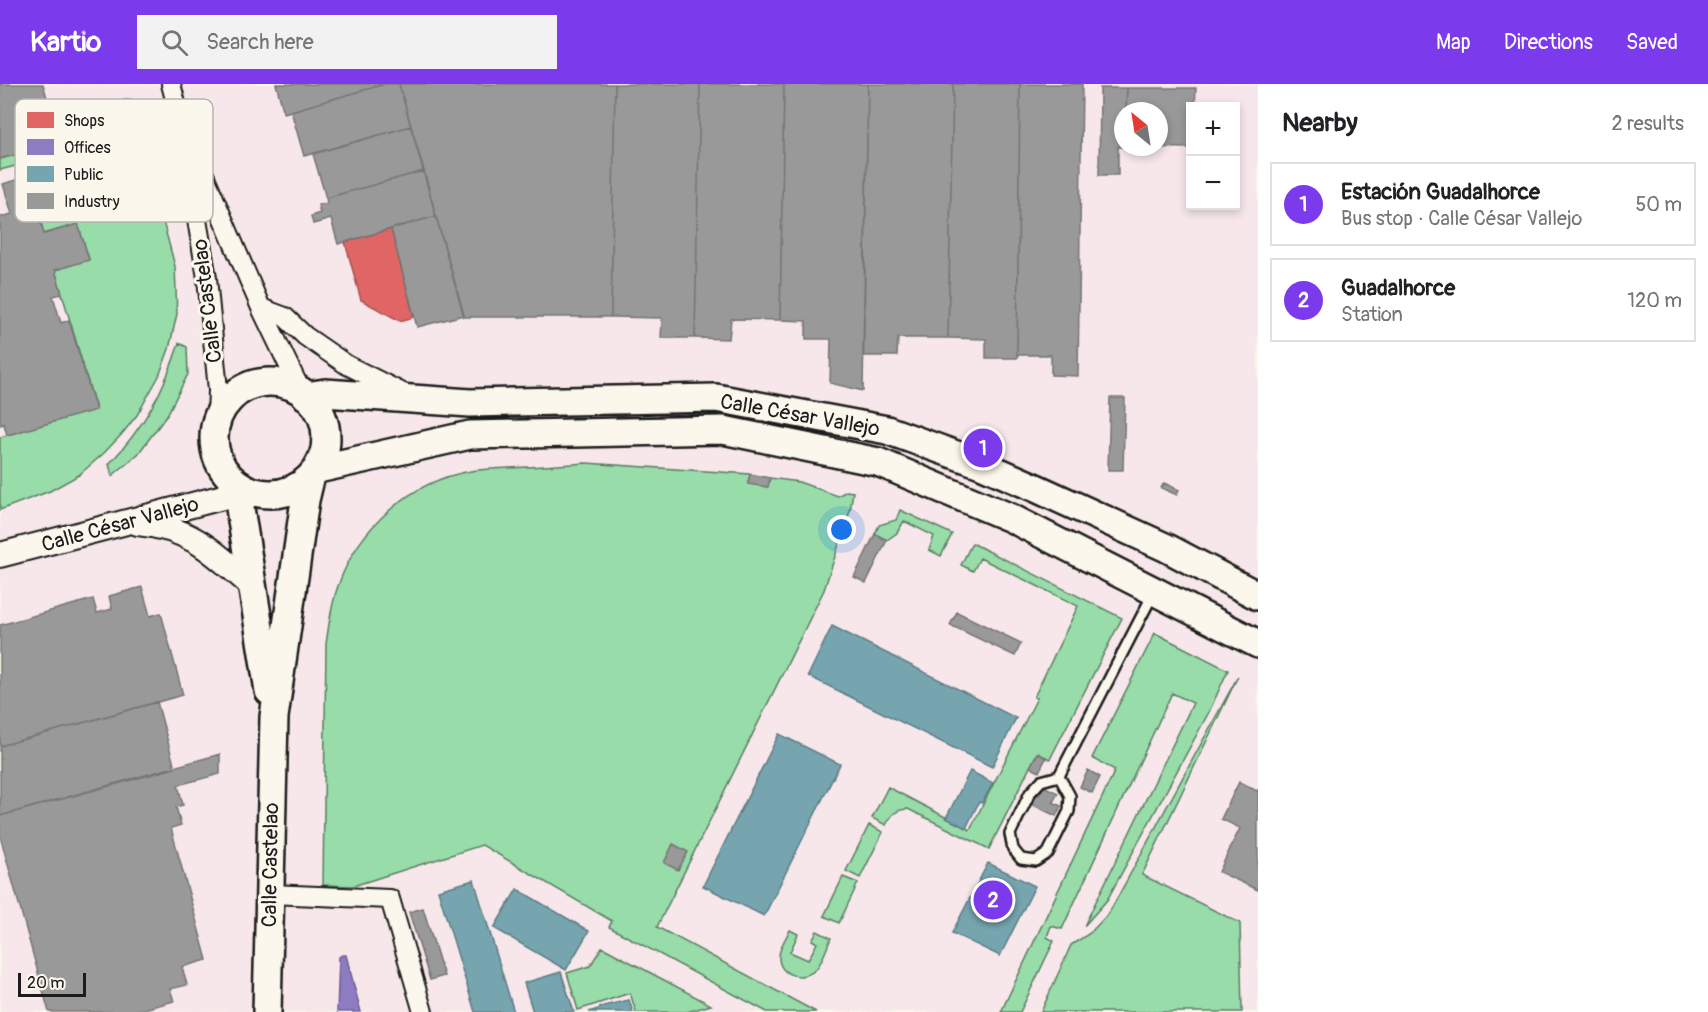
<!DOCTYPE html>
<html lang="en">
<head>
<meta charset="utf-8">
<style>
  body { margin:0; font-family:Pangolin,sans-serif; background:#f2f2f2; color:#202124 }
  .controls { position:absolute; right:18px; top:18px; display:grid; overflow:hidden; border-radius:0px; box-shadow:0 3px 9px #0003 }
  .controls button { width:54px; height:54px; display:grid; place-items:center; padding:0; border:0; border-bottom:2px solid #e0e0e0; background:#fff; color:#202124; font:30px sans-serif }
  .compass { position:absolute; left:1114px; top:18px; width:54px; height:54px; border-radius:50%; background:#fff; box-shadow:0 3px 9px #0003; rotate:330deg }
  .scale { position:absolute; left:18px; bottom:15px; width:68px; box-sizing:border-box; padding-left:6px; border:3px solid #1c1c1c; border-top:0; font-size:16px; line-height:21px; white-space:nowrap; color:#1c1c1c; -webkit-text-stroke:4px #fbf7ec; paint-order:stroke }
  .you { position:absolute; left:842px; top:446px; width:21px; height:21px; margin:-15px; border:4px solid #fff; border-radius:50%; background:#1a73e8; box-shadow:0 0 0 9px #1a73e833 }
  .badge { display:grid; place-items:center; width:39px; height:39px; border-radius:50%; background:#7c3aed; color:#fff; font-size:20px; font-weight:700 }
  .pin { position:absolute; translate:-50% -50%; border:3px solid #fff; box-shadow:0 2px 6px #0006 }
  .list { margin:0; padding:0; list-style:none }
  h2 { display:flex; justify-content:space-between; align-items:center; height:78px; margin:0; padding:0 24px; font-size:26px }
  h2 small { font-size:20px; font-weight:400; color:#757577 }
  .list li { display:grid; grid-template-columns:39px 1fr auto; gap:18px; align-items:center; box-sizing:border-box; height:84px; margin:0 12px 12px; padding:0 12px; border:2px solid #e0e0e0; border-radius:0px }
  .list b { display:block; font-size:22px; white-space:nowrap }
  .list p { margin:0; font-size:20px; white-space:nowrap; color:#757577 }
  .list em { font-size:20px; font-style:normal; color:#757577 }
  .icon { flex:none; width:33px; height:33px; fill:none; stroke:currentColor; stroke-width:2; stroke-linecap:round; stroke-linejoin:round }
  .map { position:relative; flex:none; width:1258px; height:928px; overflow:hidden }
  header { display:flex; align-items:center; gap:36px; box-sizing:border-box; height:84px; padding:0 30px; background:#7c3aed; color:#fff }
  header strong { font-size:28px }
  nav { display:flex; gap:33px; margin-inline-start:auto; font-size:21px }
  .search { width:420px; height:54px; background:#f2f2f2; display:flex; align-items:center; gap:15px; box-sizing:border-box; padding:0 21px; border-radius:0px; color:#757577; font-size:22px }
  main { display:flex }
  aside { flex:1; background:#fff }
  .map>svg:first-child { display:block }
</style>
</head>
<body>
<header>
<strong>Kartio</strong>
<div class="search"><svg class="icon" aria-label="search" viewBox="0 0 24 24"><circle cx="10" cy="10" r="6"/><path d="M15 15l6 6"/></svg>Search here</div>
<nav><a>Map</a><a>Directions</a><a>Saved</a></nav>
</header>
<main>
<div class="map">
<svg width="1258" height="928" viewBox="0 0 1258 928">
  <rect width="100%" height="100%" fill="#fbf7ec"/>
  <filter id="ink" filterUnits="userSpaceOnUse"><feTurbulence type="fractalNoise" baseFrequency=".0167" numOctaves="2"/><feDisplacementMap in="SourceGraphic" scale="12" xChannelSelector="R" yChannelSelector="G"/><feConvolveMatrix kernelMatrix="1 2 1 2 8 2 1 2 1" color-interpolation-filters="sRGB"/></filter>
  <g filter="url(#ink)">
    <!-- built -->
    <path fill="#f7e7ea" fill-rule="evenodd" d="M0 0H1258V928H0ZM1190 22H1236V122H1190ZM1123 27H1159V63H1123Z"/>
    <!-- green -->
    <path fill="#97dca9" stroke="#5a7c62" stroke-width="1.5" d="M130 15 175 182 177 230 169 265 159 292 137 331 122 350 104 369 79 391 50 407 0 426V353L96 325 55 186 89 175 78 140 44 150 39 131 42 130 34 109 78 96 69 68 0 86V75L127 40 121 17Z
      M179 259 187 263 188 290 167 331 138 370 112 392 109 380C144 343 164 307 179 259Z
      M586 379 750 390 748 400 767 403 770 394 799 398 838 412 846 407 853 408 850 427 824 506 657 843 816 928H767L609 843 612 837 482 761 353 802 323 801 326 560C329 540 331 521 338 502 358 444 410 397 471 387 483 385 496 385 508 384 534 383 560 381 586 379Z
      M900 426 952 450 941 472 929 466 934 452 904 437 897 449 887 456 875 450 879 441 896 436Z
      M972 459 1122 534 1050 675 1037 669 989 765 908 725C895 726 892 730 886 741L872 734 888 703 970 746 1037 614 1034 613 1078 522 980 474 973 487 961 481Z
      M1155 549 1228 586 1209 628 1107 816 1084 842 1193 619 1172 609 1062 845 1051 842 1047 853 1054 857 1020 928H1001L1115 686 1092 674Z
      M1238 592 1142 791 1240 839 1242 928H1041L1071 861 1090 849 1109 829Z
      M869 741 883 748 860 794 846 787Z
      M843 793 858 799 839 839 824 832Z
      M790 846 798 850 790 868 808 876 817 859 812 856 817 847 831 854C827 863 823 876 817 884 805 898 778 893 779 872 779 864 786 853 790 846Z
      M602 863 711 921 687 928H636L630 909 578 926 567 889 590 882Z"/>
    <!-- shops -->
    <path fill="#e06666" stroke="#a55050" stroke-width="1.5" d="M391 145 414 233 400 237 361 216 345 158Z"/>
    <!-- offices -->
    <path fill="#8e7cc3" stroke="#6c5f91" stroke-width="1.5" d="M342 871H346L361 928H337L339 873Z"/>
    <!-- public -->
    <path fill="#76a5af" stroke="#5b7c83" stroke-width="1.5" d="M832 542 1016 634 992 683 808 592Z
      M779 650 840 680 764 832 703 802Z
      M970 687 993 699 982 719 979 718 966 744 946 734Z
      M988 779 1035 802 1000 872 952 849Z
      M474 796 514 928H475L438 806Z
      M517 805 589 847 566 886 494 844Z
      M561 888 574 928H533L524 899Z
      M629 916 633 928H589L601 924 600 923Z"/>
    <!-- industry -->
    <path fill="#999" stroke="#747474" stroke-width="1.5" d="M0 0H43L55 41 123 22 128 40 0 75Z
      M276 0H385L284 29Z
      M385 0H399L411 42 304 72 291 27Z
      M399 0H615L611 233H464Z
      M615 0H700L695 254H661L662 234 611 233Z
      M700 0H784L780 236 731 235 729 255 695 254Z
      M784 0H868L863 307 830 299 831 255H806V237L780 236Z
      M868 0H953L948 254H898L897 272H863Z
      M953 0H1020L1017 274H986V255L948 254Z
      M1020 0H1082L1078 292 1051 291V271H1017Z
      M1100 4H1127L1126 27H1123V63H1126H1118V91H1099Z
      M1127 4H1196L1195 22H1190V64L1126 63H1159V27H1126Z
      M411 42 424 87 326 114 313 70Z
      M424 87 436 132 338 160 331 135 313 140 311 132 320 129 318 121 327 119 326 114Z
      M22 94 30 122 39 119 42 130 39 131 44 150 78 140 89 176 55 186 62 210 53 212 61 239 69 236 96 326 7 351 4 340 0 341V133L12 130 3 100Z
      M436 132 464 231 417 243 391 145Z
      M1110 314H1125L1123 386H1108Z
      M750 390 770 394 768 403 748 400Z
      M1164 399 1179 406 1177 411 1161 404Z
      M875 450 887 456 866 499 854 493Z
      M142 503 150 532 161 529 183 611 0 662V541L93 515 97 529 112 525 109 512Z
      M957 528 1021 559 1015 572 950 541Z
      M157 618 175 684 0 732V662Z
      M1038 669 1046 674 1039 688 1030 683Z
      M220 670V690L178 701 183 721 176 723 181 741 171 744 207 876 182 883 187 901 170 905 174 917 133 928H49L0 752V732Z
      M1088 686 1100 693 1092 709 1080 703Z
      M1239 698 1257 707 1258 706V806L1219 788 1240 744 1221 735Z
      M1043 702 1058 709 1053 718 1061 722 1056 732 1031 720 1036 710 1039 711Z
      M673 760 688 768 678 786 664 779Z
      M423 824 444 892 430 896 409 828Z"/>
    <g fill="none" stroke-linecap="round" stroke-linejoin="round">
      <!-- service casing -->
      <g stroke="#1c1c1c" stroke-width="14">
        <path id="service" d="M1059 692 1070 712 1069 727 1048 769 1036 777 1021 775 1013 765 1010 750 1030 709 1041 697 1059 692 1153 510"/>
      </g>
      <!-- minor casing -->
      <g stroke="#1c1c1c" stroke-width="22">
        <path id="minor" d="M171 0 179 31 207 194 218 306 217 333
          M191 60 261 224 301 307
          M261 224 285 233 305 252 347 281 405 310
          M270 810 390 815 423 928"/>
      </g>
      <!-- tertiary casing -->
      <g stroke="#1c1c1c" stroke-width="28">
        <path id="tertiary" d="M138 439C191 444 214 468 252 502
          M0 471 223 413 237 401"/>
      </g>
      <!-- secondary casing -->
      <g stroke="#1c1c1c" stroke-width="32">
        <path id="secondary" d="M214 354a56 56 0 1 1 112 0a56 56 0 1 1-112 0Z
          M306 312 325 309 470 319 716 314 887 346 981 380 1036 404 1167 464 1258 512
          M318 385 470 351 723 346 878 378 1011 434 1258 560
          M242 404 240 424 269 607
          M267 928 274 633 305 416 310 395"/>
      </g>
      <!-- service -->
      <use href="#service" stroke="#fbf7ec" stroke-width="9"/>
      <!-- minor -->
      <use href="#minor" stroke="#fbf7ec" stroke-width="18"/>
      <!-- tertiary -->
      <use href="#tertiary" stroke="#fbf7ec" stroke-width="24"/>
      <!-- secondary -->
      <use href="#secondary" stroke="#fbf7ec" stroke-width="27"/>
    </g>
  </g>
  <g text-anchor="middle" stroke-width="6" stroke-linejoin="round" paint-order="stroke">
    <!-- street labels -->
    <g font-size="21" fill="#1c1c1c" stroke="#fbf7ec">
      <text transform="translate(207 217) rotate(-97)" y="7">Calle Castelao</text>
      <text transform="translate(800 331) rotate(10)" y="7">Calle César Vallejo</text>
      <text transform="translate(120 440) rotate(-15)" y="7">Calle César Vallejo</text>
      <text transform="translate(270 781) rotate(-89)" y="7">Calle Castelao</text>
    </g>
  </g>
  <!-- legend -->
  <rect x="15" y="15" width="198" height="123" rx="9" fill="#fbf7ec" stroke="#b8b5ae" stroke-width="1.5"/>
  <rect x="27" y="28" width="27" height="16" fill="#e06666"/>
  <rect x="27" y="55" width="27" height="16" fill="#8e7cc3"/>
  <rect x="27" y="82" width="27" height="16" fill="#76a5af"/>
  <rect x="27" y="109" width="27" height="16" fill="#999"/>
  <g font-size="16" fill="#1c1c1c">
    <text x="64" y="42">Shops</text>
    <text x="64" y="69">Offices</text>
    <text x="64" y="96">Public</text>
    <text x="64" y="123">Industry</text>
  </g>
</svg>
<div class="controls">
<button>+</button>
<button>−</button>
</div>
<svg class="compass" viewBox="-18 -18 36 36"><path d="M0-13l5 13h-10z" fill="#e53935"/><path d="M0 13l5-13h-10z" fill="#757577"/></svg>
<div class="scale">20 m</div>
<div class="you"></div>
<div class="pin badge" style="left:983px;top:364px">1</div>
<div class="pin badge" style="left:993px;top:816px">2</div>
</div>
<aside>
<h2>Nearby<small>2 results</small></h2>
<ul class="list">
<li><span class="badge">1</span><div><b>Estación Guadalhorce</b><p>Bus stop · Calle César Vallejo</p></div><em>50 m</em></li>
<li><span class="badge">2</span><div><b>Guadalhorce</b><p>Station</p></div><em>120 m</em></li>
</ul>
</aside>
</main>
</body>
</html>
